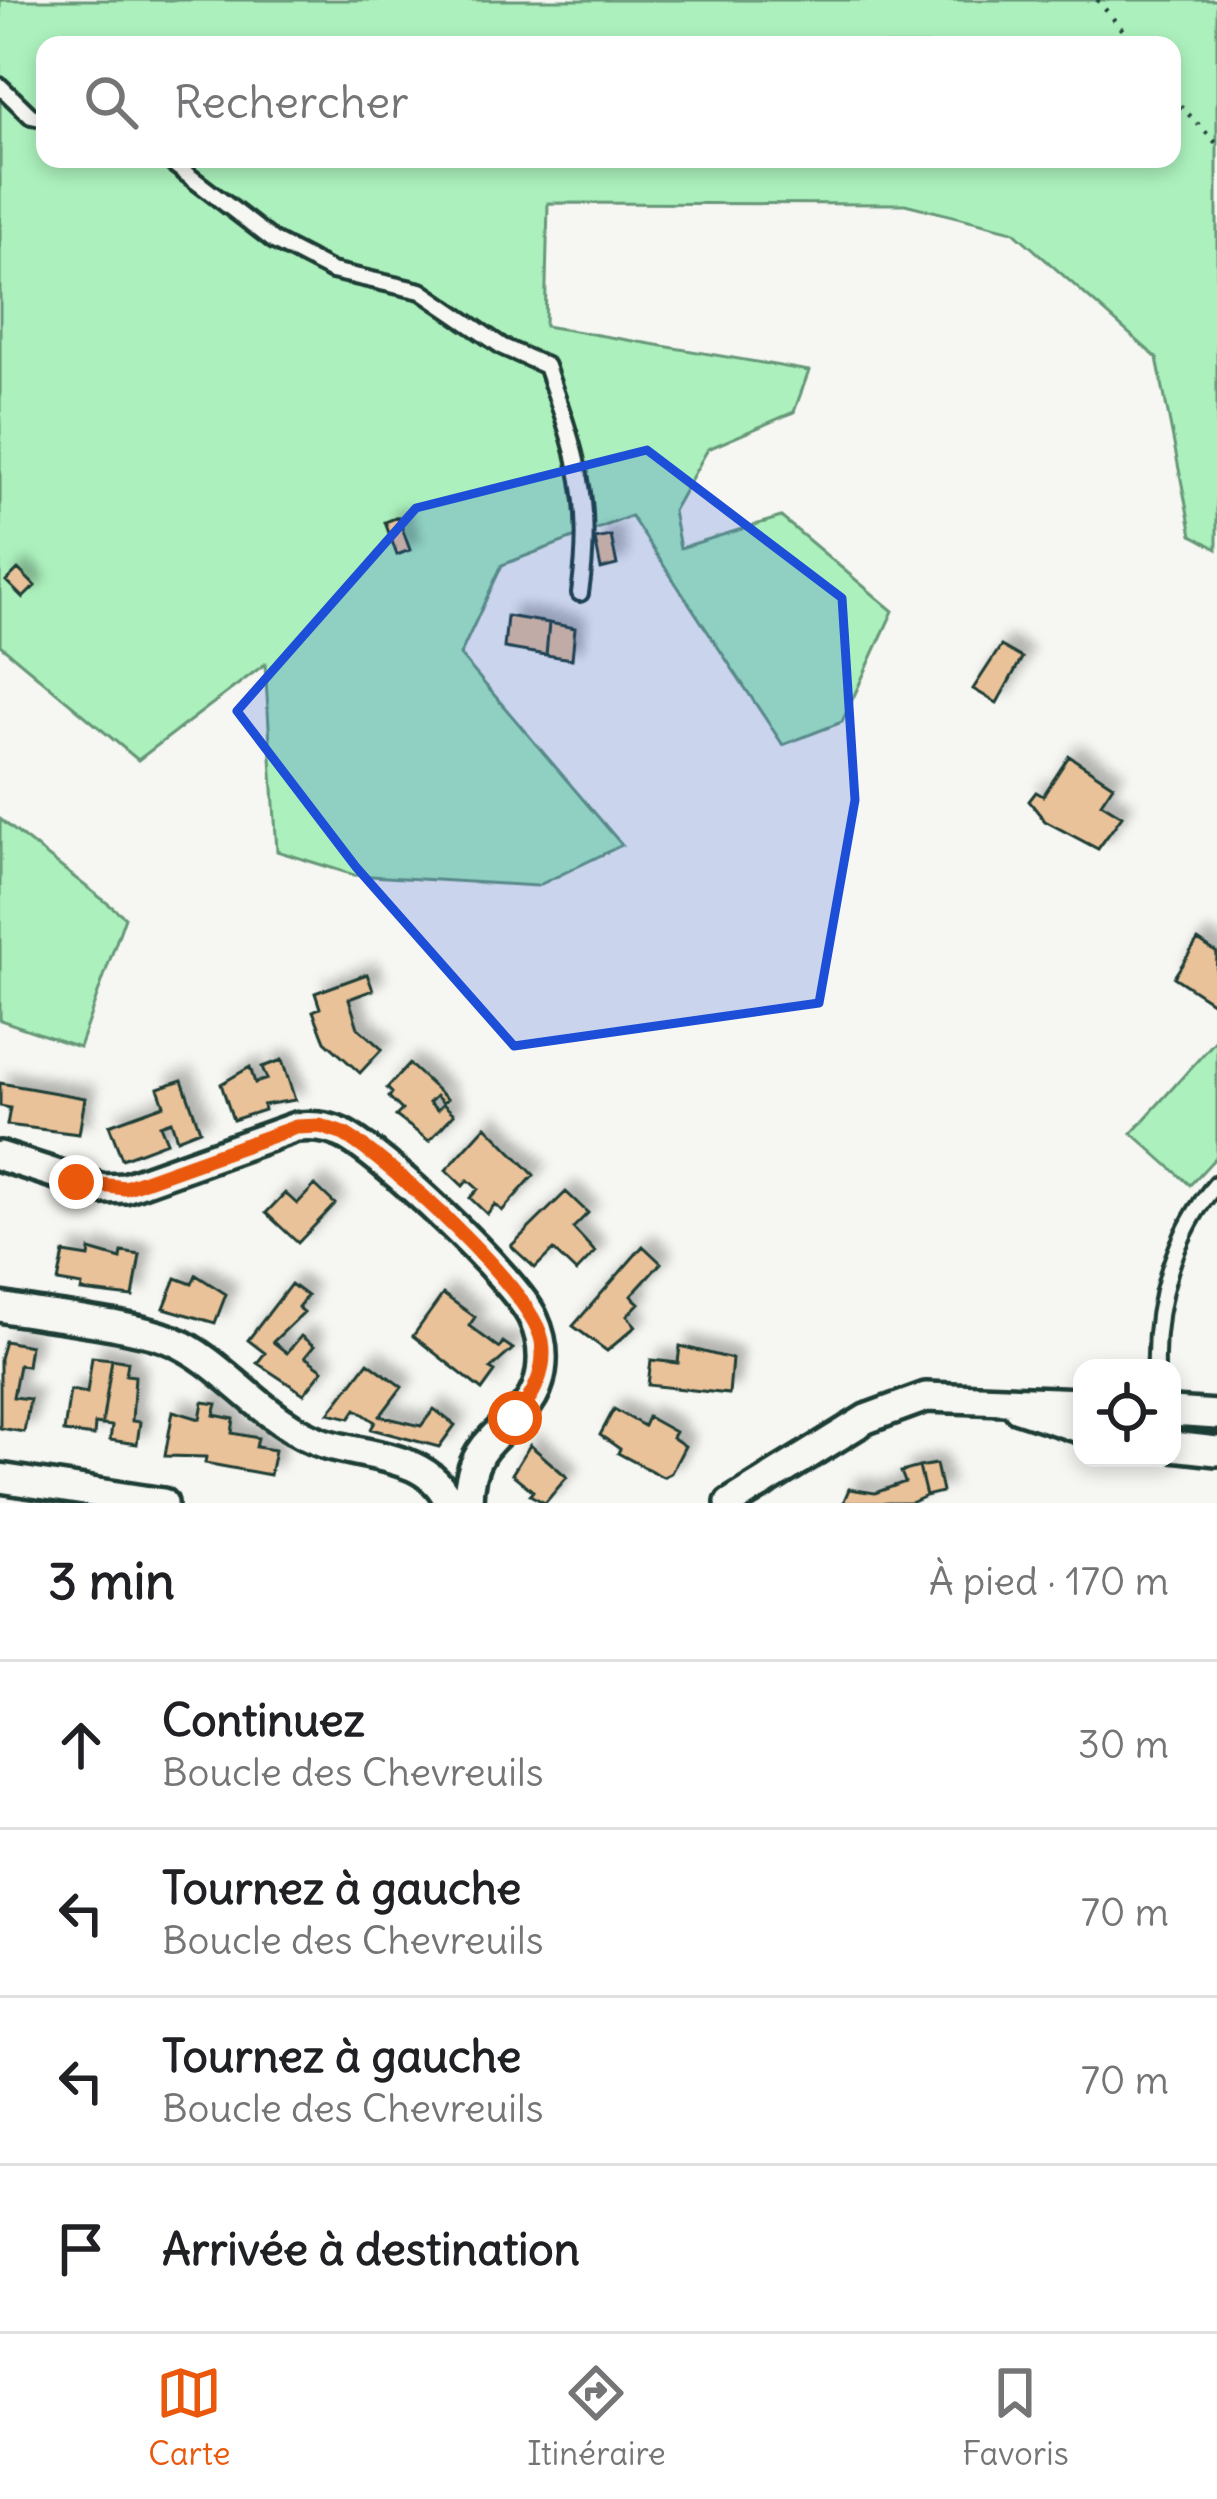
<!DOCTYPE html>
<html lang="fr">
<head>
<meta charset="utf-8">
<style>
  body { margin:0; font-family:Delius,sans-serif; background:#f6f6f6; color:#202124 }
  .controls { position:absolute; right:36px; bottom:36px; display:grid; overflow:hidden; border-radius:24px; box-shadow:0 6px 18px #0003 }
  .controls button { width:108px; height:108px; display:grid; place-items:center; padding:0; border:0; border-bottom:3px solid #e0e0e0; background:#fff; color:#202124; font:60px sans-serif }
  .stop { position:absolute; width:36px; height:36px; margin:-27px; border:9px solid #ea580c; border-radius:50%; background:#fff }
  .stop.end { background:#ea580c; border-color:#fff; box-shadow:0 3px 12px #0008 }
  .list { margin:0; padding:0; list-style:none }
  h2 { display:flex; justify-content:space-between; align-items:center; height:156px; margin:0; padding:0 48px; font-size:51px }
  h2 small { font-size:39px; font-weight:400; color:#757577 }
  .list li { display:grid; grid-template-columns:78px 1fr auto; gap:36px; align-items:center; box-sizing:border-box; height:168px; padding:0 48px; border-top:3px solid #e0e0e0 }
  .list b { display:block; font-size:45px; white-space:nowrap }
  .list p { margin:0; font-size:39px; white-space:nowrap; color:#757577 }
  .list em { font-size:39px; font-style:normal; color:#757577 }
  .icon { flex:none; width:66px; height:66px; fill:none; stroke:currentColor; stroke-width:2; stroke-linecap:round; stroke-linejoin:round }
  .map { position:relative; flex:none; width:1217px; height:1503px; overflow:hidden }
  .search { position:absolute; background:#fff; box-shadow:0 6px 18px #0003; left:36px; right:36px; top:36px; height:132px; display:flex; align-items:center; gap:30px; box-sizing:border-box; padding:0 42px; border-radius:24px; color:#757577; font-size:45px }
  .sheet { height:828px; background:#fff }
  nav { display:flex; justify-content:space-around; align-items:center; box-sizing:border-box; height:168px; border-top:3px solid #e0e0e0; background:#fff; font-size:33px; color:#757577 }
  nav a { display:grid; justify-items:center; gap:6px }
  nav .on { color:#ea580c }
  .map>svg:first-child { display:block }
</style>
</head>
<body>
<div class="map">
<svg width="1217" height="1503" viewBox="0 0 1217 1503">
  <defs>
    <filter id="shadow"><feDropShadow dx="10" dy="-10" stdDeviation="6" flood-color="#0004"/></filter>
  </defs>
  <rect width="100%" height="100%" fill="#f6f6f2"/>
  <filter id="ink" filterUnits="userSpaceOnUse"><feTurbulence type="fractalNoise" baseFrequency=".00833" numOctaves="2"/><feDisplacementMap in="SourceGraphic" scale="24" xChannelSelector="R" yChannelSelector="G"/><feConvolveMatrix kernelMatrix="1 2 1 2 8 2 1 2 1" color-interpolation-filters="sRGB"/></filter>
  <g filter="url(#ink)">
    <!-- green -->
    <path fill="#acf1bd" stroke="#669778" stroke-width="3" fill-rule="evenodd" d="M0 0H1217V549L1192 535 1157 358 1013 231 905 204 548 203 545 326 809 371 794 412 708 449 673 511 680 548 781 517 893 611 842 722 783 745 631 516 502 565 460 655 622 845 537 886 354 875 277 851 265 664 138 760 0 645ZM45 45H1172V159H45Z
      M0 819 125 917 79 1047 0 1020Z
      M1217 1039V1156L1190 1185 1132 1133Z"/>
    <!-- building -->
    <path fill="#eac29a" stroke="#1f3d34" stroke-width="3" filter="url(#shadow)" d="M398 517 410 550 397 555 385 522Z
      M611 536 617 565 601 569 595 539Z
      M18 569 35 586 23 598 6 581Z
      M507 616 549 623 546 655 504 648Z
      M549 623 575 628 572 659 546 655Z
      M1001 646 1022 658 997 703 973 689Z
      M1069 756 1113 785 1101 803 1122 816 1098 849 1045 821 1029 801 1036 792 1043 796Z
      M1198 940 1217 953 1215 1004 1174 977Z
      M367 974 373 990 349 999 358 1028 382 1049 360 1073 325 1041 313 1011 320 1008 315 993Z
      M282 1060 295 1100 263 1105 264 1110 233 1120 221 1084 250 1067 255 1083 267 1079 262 1067Z
      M409 1064 447 1099 443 1103 436 1096 429 1103 437 1110 443 1104 454 1114 429 1141 396 1116 402 1110 389 1097 392 1093 387 1088Z
      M182 1080 200 1130 177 1139 171 1121 160 1125 167 1142 122 1159 109 1125 164 1105 158 1088Z
      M0 1083 85 1098 79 1134 7 1125 10 1108 0 1106Z
      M486 1126 534 1175 502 1211 495 1204 487 1214 470 1198 478 1189 468 1180 463 1186 446 1170Z
      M315 1185 335 1204 298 1243 266 1213 285 1193 297 1204Z
      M566 1192 588 1213 573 1228 595 1252 576 1272 553 1250 535 1268 511 1246Z
      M643 1246 661 1263 631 1296 639 1303 627 1316 636 1326 607 1351 573 1326Z
      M90 1250 121 1259 122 1252 140 1255 133 1297 81 1291 82 1286 58 1282 64 1253 89 1257Z
      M196 1275 226 1294 215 1323 164 1308 176 1278 192 1284Z
      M291 1284 307 1296 298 1307 304 1312 273 1342 287 1353 301 1336 314 1346 305 1357 323 1370 304 1394 257 1363 265 1353 248 1340Z
      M443 1294 475 1317 469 1326 499 1348 503 1342 513 1349 490 1369 495 1372 482 1390 413 1336Z
      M5 1341 30 1346 27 1366 19 1365 13 1397 30 1399 24 1432 0 1428V1358Z
      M680 1346 732 1359 729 1394 648 1385 651 1360 678 1363Z
      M92 1357 112 1359 102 1425 95 1424 94 1436 64 1432 70 1390 87 1393Z
      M112 1359 128 1362 126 1375 135 1376 132 1421 140 1422 137 1444 110 1440 112 1426 102 1425Z
      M368 1362 402 1387 380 1416 421 1426 434 1409 455 1425 439 1447 371 1429 375 1422 356 1409 350 1418 329 1413Z
      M203 1402 217 1404 214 1415 234 1419 232 1433 258 1438 256 1447 275 1450 270 1475 205 1463 206 1457 165 1456 173 1411 200 1419Z
      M614 1409 644 1426 648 1417 675 1432 672 1437 685 1446 671 1473 663 1477 618 1453 620 1449 600 1435Z
      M530 1445 567 1477 545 1503 530 1495 533 1491 512 1474Z
      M936 1464 942 1492 926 1496 919 1467Z
      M919 1467 926 1496 911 1503H843L849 1489 875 1493 905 1482 901 1472Z"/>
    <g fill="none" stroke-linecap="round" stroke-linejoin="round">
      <!-- lane casing -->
      <g stroke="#1f3d34" stroke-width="22">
        <path id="lane" d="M0 86 31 116 45 119
          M167 159 274 241 332 271 421 291 503 347 546 366C576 452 594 501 580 593
          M1156 1368C1154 1304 1174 1232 1217 1183"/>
      </g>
      <!-- street casing -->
      <g stroke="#1f3d34" stroke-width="36">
        <path id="street" d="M0 1156 103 1189 125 1188 296 1127C312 1126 325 1126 341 1133 379 1150 516 1280 533 1318 541 1335 544 1353 541 1372 532 1432 468 1423 468 1503
          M0 1307C45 1316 132 1324 171 1340 225 1362 264 1423 323 1443 365 1457 431 1454 449 1503
          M1018 1408 1082 1429
          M1172 1412 1217 1415
          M1172 1446 1217 1451
          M0 1478 163 1503
          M730 1503 866 1419 926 1397 1082 1403"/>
      </g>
      <!-- path -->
      <path stroke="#1f3d34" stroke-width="4.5" stroke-dasharray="3 9" stroke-linecap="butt" d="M1097 0 1136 45
        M1172 97 1217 144"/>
      <!-- lane -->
      <use href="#lane" stroke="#f6f6f2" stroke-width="14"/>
      <!-- street -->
      <use href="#street" stroke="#f6f6f2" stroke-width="27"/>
    </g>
  </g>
  <g fill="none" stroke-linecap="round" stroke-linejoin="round" filter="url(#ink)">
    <!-- route -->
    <path stroke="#ea580c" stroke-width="15" d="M76 1182 125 1188 296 1127 320 1126 344 1134C390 1161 532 1290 542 1341 547 1372 533 1396 515 1418"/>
  </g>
  <!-- marked area -->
  <path fill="#1d4ed8" fill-opacity="0.2" stroke="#1d4ed8" stroke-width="9" stroke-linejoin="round" d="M647 450 842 598 855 800 819 1003 514 1046 356 867 237 711 416 508Z"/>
</svg>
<div class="controls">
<button><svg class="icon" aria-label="locate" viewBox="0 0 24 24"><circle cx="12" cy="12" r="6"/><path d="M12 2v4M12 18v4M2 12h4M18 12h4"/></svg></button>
</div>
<div class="stop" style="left:515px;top:1418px"></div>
<div class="stop end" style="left:76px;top:1182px"></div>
<div class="search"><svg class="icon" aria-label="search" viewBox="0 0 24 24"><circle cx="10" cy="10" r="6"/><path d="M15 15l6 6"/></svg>Rechercher</div>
</div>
<section class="sheet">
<h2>3 min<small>À pied · 170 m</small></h2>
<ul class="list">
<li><svg class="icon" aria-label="ahead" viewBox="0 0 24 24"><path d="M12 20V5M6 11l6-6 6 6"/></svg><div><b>Continuez</b><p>Boucle des Chevreuils</p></div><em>30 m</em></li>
<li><svg class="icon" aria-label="left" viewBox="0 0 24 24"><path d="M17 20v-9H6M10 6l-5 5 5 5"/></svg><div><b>Tournez à gauche</b><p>Boucle des Chevreuils</p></div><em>70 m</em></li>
<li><svg class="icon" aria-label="left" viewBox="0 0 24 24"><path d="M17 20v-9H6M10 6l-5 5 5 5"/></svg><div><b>Tournez à gauche</b><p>Boucle des Chevreuils</p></div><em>70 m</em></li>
<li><svg class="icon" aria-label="arrive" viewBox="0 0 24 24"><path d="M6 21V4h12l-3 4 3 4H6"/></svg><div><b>Arrivée à destination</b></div></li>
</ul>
</section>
<nav>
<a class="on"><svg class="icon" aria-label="map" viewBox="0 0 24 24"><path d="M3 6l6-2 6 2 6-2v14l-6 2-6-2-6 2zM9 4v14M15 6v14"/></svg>Carte</a>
<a><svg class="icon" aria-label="directions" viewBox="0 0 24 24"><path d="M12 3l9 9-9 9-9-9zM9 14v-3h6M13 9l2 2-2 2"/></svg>Itinéraire</a>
<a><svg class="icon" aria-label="saved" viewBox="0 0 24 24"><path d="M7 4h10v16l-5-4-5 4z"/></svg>Favoris</a>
</nav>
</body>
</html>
